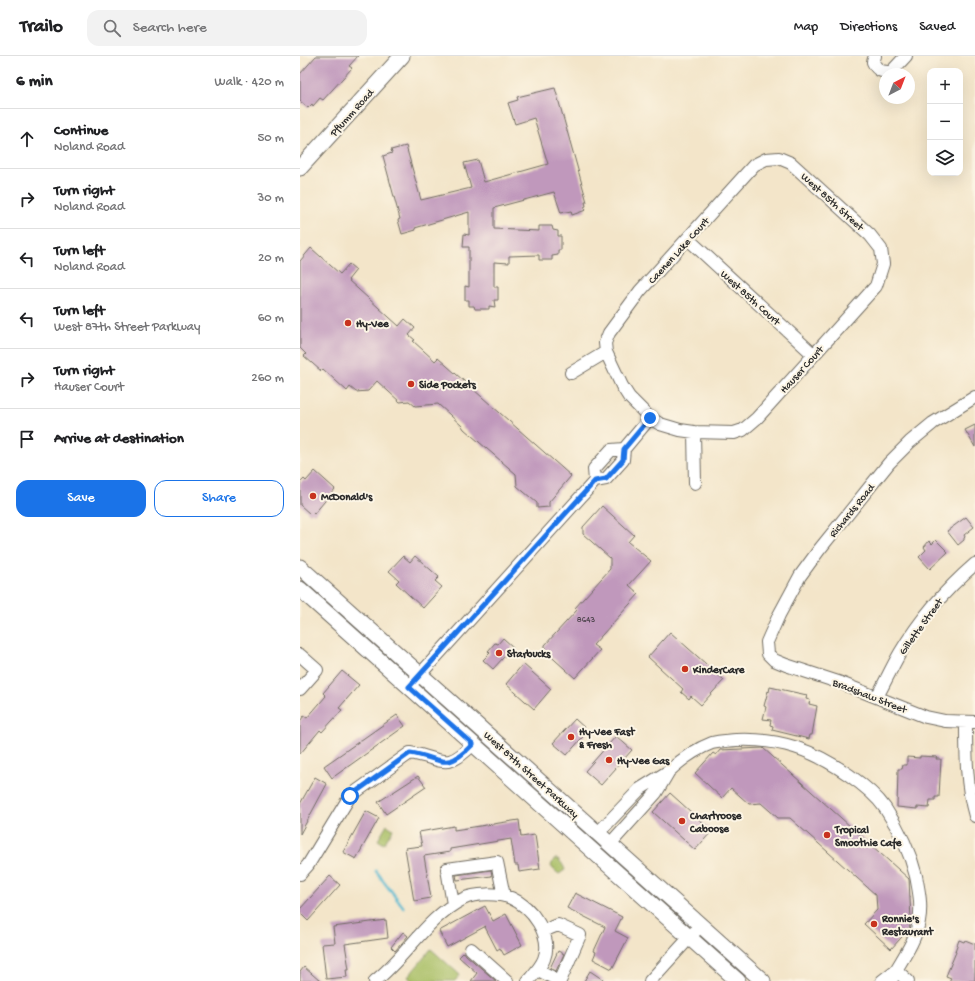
<!DOCTYPE html>
<html lang="en">
<head>
<meta charset="utf-8">
<style>
  body { margin:0; font-family:"Gochi Hand",sans-serif; background:#f2f2f2; color:#202124 }
  .controls { position:absolute; right:12px; top:12px; display:grid; overflow:hidden; border-radius:8px; box-shadow:0 4px 16px #0002 }
  .controls button { width:36px; height:36px; display:grid; place-items:center; padding:0; border:0; border-bottom:1px solid #e0e0e0; background:#fff; color:#202124; font:20px sans-serif }
  .compass { position:absolute; left:579px; top:12px; width:36px; height:36px; border-radius:50%; background:#fff; box-shadow:0 4px 16px #0002; rotate:42deg }
  .stop { position:absolute; width:12px; height:12px; margin:-9px; border:3px solid #1a73e8; border-radius:50%; background:#fff }
  .stop.end { background:#1a73e8; border-color:#fff; box-shadow:0 1px 4px #0008 }
  .list { margin:0; padding:0; list-style:none }
  h2 { display:flex; justify-content:space-between; align-items:center; height:52px; margin:0; padding:0 16px; font-size:17px }
  h2 small { font-size:13px; font-weight:400; color:#757577 }
  .list li { display:grid; grid-template-columns:26px 1fr auto; gap:12px; align-items:center; box-sizing:border-box; height:60px; padding:0 16px; border-top:1px solid #e0e0e0 }
  .list b { display:block; font-size:15px; white-space:nowrap }
  .list p { margin:0; font-size:13px; white-space:nowrap; color:#757577 }
  .list em { font-size:13px; font-style:normal; color:#757577 }
  .actions { display:flex; gap:8px; padding:12px 16px }
  .actions a { flex:1; padding:9px 0; border:1px solid #1a73e8; border-radius:12px; text-align:center; font-size:14px; color:#1a73e8 }
  .actions .main { background:#1a73e8; color:#fff }
  .icon { flex:none; width:22px; height:22px; fill:none; stroke:currentColor; stroke-width:2; stroke-linecap:round; stroke-linejoin:round }
  .map { position:relative; flex:none; width:675px; height:925px; overflow:hidden }
  header { display:flex; align-items:center; gap:24px; box-sizing:border-box; height:56px; padding:0 20px; background:#fff; border-bottom:1px solid #e0e0e0 }
  header strong { font-size:19px }
  nav { display:flex; gap:22px; margin-inline-start:auto; font-size:14px }
  .search { width:280px; height:36px; background:#f2f2f2; display:flex; align-items:center; gap:10px; box-sizing:border-box; padding:0 14px; border-radius:12px; color:#757577; font-size:15px }
  main { display:flex }
  aside { flex:1; background:#fff }
  .map>svg:first-child { display:block }
</style>
</head>
<body>
<header>
<strong>Trailo</strong>
<div class="search"><svg class="icon" aria-label="search" viewBox="0 0 24 24"><circle cx="10" cy="10" r="6"/><path d="M15 15l6 6"/></svg>Search here</div>
<nav><a>Map</a><a>Directions</a><a>Saved</a></nav>
</header>
<main>
<aside>
<h2>6 min<small>Walk · 420 m</small></h2>
<ul class="list">
<li><svg class="icon" aria-label="ahead" viewBox="0 0 24 24"><path d="M12 20V5M6 11l6-6 6 6"/></svg><div><b>Continue</b><p>Noland Road</p></div><em>50 m</em></li>
<li><svg class="icon" aria-label="right" viewBox="0 0 24 24"><path d="M7 20v-9h11M14 6l5 5-5 5"/></svg><div><b>Turn right</b><p>Noland Road</p></div><em>30 m</em></li>
<li><svg class="icon" aria-label="left" viewBox="0 0 24 24"><path d="M17 20v-9H6M10 6l-5 5 5 5"/></svg><div><b>Turn left</b><p>Noland Road</p></div><em>20 m</em></li>
<li><svg class="icon" aria-label="left" viewBox="0 0 24 24"><path d="M17 20v-9H6M10 6l-5 5 5 5"/></svg><div><b>Turn left</b><p>West 87th Street Parkway</p></div><em>60 m</em></li>
<li><svg class="icon" aria-label="right" viewBox="0 0 24 24"><path d="M7 20v-9h11M14 6l5 5-5 5"/></svg><div><b>Turn right</b><p>Hauser Court</p></div><em>260 m</em></li>
<li><svg class="icon" aria-label="arrive" viewBox="0 0 24 24"><path d="M6 21V4h12l-3 4 3 4H6"/></svg><div><b>Arrive at destination</b></div></li>
</ul>
<div class="actions"><a class="main">Save</a><a>Share</a></div>
</aside>
<div class="map">
<svg width="675" height="925" viewBox="0 0 675 925">
  <rect width="100%" height="100%" fill="#fcf5e5"/>
  <filter id="ink" filterUnits="userSpaceOnUse"><feTurbulence type="fractalNoise" baseFrequency=".025" numOctaves="2"/><feDisplacementMap in="SourceGraphic" scale="8" xChannelSelector="R" yChannelSelector="G"/><feConvolveMatrix kernelMatrix="1 2 1 2 8 2 1 2 1" color-interpolation-filters="sRGB"/></filter>
  <filter id="wash" filterUnits="userSpaceOnUse"><feTurbulence type="fractalNoise" baseFrequency=".012" numOctaves="4" result="noise"/><feDisplacementMap in="SourceGraphic" scale="16" xChannelSelector="R" yChannelSelector="G"/><feGaussianBlur stdDeviation="0.9" result="paint"/><feColorMatrix in="noise" values="0 0 0 0 0 0 0 0 0 0 0 0 0 0 0 0 0 1.4 0 .05"/><feComposite in="paint" operator="in"/></filter>
  <g filter="url(#wash)">
    <rect width="100%" height="100%" fill="#f3e5c9"/>
    <!-- green -->
    <path fill="#a7be64" stroke="#697448" d="M87 769 93 773 84 788 78 784Z
      M254 803H258C261 806 264 810 265 814L259 818 253 813 251 810Z
      M131 893 160 919 155 925H112L108 921Z"/>
    <g fill="none" stroke-linecap="round" stroke-linejoin="round">
      <!-- stream -->
      <path stroke="#51b7cf" stroke-width="3" d="M76 815 103 851"/>
    </g>
    <g id="blocks">
      <!-- building -->
      <path fill="#c098bc" d="M16 0H58L49 10 52 12 23 44 20 42 13 50 12 48 8 52 0 45V18Z
        M255 32 287 146H285L286 150 284 151 286 154 272 159 271 155 261 157 254 136 194 152V173L239 175V170H252L253 174 258 175V180H261V194H258V199L252 200V204H239V199L209 200V207L194 206V231H198V244H194L195 251 189 250V253H175L174 250H169V244H165V230L169 231V191H163L164 178 169 179V156L115 172 116 174 102 178 98 164 100 163 83 100 92 97 91 94 106 90 121 144 171 132 164 107 178 104 184 126 248 108 234 62 215 68 208 47 218 44 217 41Z
        M11 192 40 218 49 208 56 214 48 224 99 270 105 263 115 272 109 279 115 284 113 285 135 305 138 302 271 420 249 446V451L237 452V447L217 430 216 418 164 373 162 370 138 348 115 350 109 345 100 346 77 325 68 335 56 336 50 331 47 335 23 313 21 315 4 300 6 298 0 292V205Z
        M675 369V391L665 374Z
        M15 415 35 433 14 458 12 456 10 458 0 449V427L4 423 6 425Z
        M302 450 334 479 328 486 351 505 329 529 339 538 293 589 300 594 275 622 245 595V589L277 554 275 552 310 513V502L283 478V471Z
        M666 461 674 471 664 479 665 481 664 482V484L658 489 647 475Z
        M636 484 648 496 630 513 619 501 626 494 624 491 629 485 632 488Z
        M103 500 110 506 115 500 139 521 135 525 142 531 123 552 96 527 99 524 89 515Z
        M370 576 424 624 401 649 391 640 389 643 381 636 383 633 348 601Z
        M203 582 213 591 193 613 183 604 190 597 188 595 195 587 198 588Z
        M223 608 251 633 234 653 206 628Z
        M42 615 59 629 39 652 42 654 22 676 20 674 0 698V665L4 660 7 662 26 640 23 637Z
        M470 631 507 639 506 643 510 644 509 648 517 650 512 679H510L509 683 472 674 473 670 470 669 471 664 463 663 466 651 464 650 468 635 469 636Z
        M97 659 105 670 32 722 24 710Z
        M275 663 288 675 267 699 253 687Z
        M316 680 332 694 301 729 285 715Z
        M463 692 609 823 611 864 609 869 610 870 609 873 591 893 564 868 577 854 576 839 490 762H478L461 747 449 748 431 732 422 742 395 717 413 697 416 699 420 694Z
        M620 700 637 701 636 703H641L639 741H635V744H630L629 752 617 751V753L597 751 598 713H602L603 709H607V701L620 702Z
        M118 720 126 731 86 758 78 746Z
        M15 721 27 728 0 778V748Z
        M370 737 412 775 395 794 353 756Z
        M66 755 79 762 56 803 43 796Z
        M219 764 221 781 235 779 240 813 219 816 218 809H215L211 783 150 793V796L124 800 131 842 114 845 105 792 122 790 119 776 154 770V774Z
        M191 814 192 820 157 824 156 819Z
        M30 820 40 829 8 865 0 857V853Z
        M275 837 322 861 315 875 328 882 312 913 293 903 296 896 294 895 305 871 267 852Z
        M185 850 193 865 206 858 222 889 204 899 200 892 197 894 185 871 186 870 147 891 139 875Z
        M86 864 88 882 45 888 49 913H46L47 921 26 923 22 888 35 887 33 871Z
        M103 876 108 880 95 895 91 891Z
        M659 884 664 886 665 884 675 888V925H649L651 922 646 920 656 896 655 895Z
        M258 895 264 898 256 915 250 912Z
        M164 896 166 899 196 925H171L177 917 159 901Z
        M4 911 20 925H0V916Z
        M290 915 305 925H284Z"/>
    </g>
  </g>
  <g filter="url(#ink)">
    <use href="#blocks" fill-opacity="0" stroke="#716c62" stroke-width="1"/>
    <g fill="none" stroke-linecap="round" stroke-linejoin="round">
      <!-- minor casing -->
      <g stroke="#716c62" stroke-width="14">
        <path id="minor" d="M575 0 573 6C577 15 582 16 591 16L606 0
          M479 102 491 107 570 179 581 193 583 208 576 230 457 362 443 374 434 377 394 376 380 374 360 368 350 362 329 341 322 330 306 296 305 287 309 277 340 235 454 109 466 103Z
          M388 183 514 299
          M271 317 306 296
          M675 341 633 367 610 386 589 407 519 494 500 520 479 559 467 586 468 598 474 604 486 609 541 627 626 661 645 665 675 666
          M394 376 395 427
          M295 425 294 413 311 394 324 393
          M0 599 17 614 0 633
          M115 624 295 425 306 423 323 404 324 393 350 362
          M577 641C585 626 592 611 600 597 620 563 645 534 675 508
          M666 666C666 698 666 729 675 760
          M369 715C382 703 396 693 412 687 420 685 428 685 436 684 480 682 513 694 549 719 562 728 576 739 585 752 599 773 610 796 616 820 619 835 622 850 619 865 616 883 605 899 596 914L608 925
          M298 777 340 733 369 715 356 737 310 788
          M0 818 8 809 50 740 110 697C143 702 145 717 173 688
          M153 848 147 813 197 806 204 840
          M243 875 258 869 280 879 260 925
          M171 893 207 925
          M238 914 260 925
          M75 925C107 900 126 862 163 843 175 837 198 837 211 842 232 851 253 880 244 903 241 911 233 919 228 925
          M350 925 400 870
          M582 925 596 914 591 925"/>
      </g>
      <!-- major casing -->
      <g stroke="#716c62" stroke-width="17">
        <path id="major" d="M0 112 102 0
          M0 511 463 925
          M0 533 438 925"/>
      </g>
      <!-- minor -->
      <use href="#minor" stroke="#fff" stroke-width="12"/>
      <!-- major -->
      <use href="#major" stroke="#fff" stroke-width="15"/>
    </g>
  </g>
  <g fill="none" stroke-linecap="round" stroke-linejoin="round" filter="url(#ink)">
    <!-- route -->
    <path stroke="#1a73e8" stroke-width="5" d="M50 740 110 697C143 702 145 717 173 688L109 631 295 425 306 423 323 404 324 393 350 362"/>
  </g>
  <!-- markers -->
  <g fill="#c8321e" stroke="#fcf5e5" stroke-width="1.5">
    <circle cx="48" cy="267" r="4"/>
    <circle cx="111" cy="328" r="4"/>
    <circle cx="13" cy="440" r="4"/>
    <circle cx="199" cy="597" r="4"/>
    <circle cx="385" cy="613" r="4"/>
    <circle cx="271" cy="681" r="4"/>
    <circle cx="309" cy="704" r="4"/>
    <circle cx="382" cy="765" r="4"/>
    <circle cx="527" cy="779" r="4"/>
    <circle cx="574" cy="868" r="4"/>
  </g>
  <g text-anchor="middle" stroke-width="4" stroke-linejoin="round" paint-order="stroke">
    <!-- number labels -->
    <g font-size="9" fill="#50464f">
      <text x="286" y="566">8643</text>
    </g>
    <!-- street labels -->
    <g font-size="11" fill="#2b2b2b" stroke="#fcf5e5">
      <text transform="translate(51 56) rotate(-48)" y="4">Pflumm Road</text>
      <text transform="translate(533 145) rotate(42)" y="4">West 85th Street</text>
      <text transform="translate(378 194) rotate(-48)" y="4">Caenen Lake Court</text>
      <text transform="translate(451 241) rotate(42)" y="4">West 85th Court</text>
      <text transform="translate(501 313) rotate(-48)" y="4">Hauser Court</text>
      <text transform="translate(551 454) rotate(-51)" y="4">Richards Road</text>
      <text transform="translate(620 570) rotate(-54)" y="4">Gillette Street</text>
      <text transform="translate(570 639) rotate(21)" y="4">Bradshaw Street</text>
      <text transform="translate(232 718) rotate(42)" y="4">West 87th Street Parkway</text>
    </g>
    <!-- poi labels -->
    <g font-size="11" font-weight="bold" fill="#2b2b2b" stroke="#fcf5e5" text-anchor="start">
      <text x="56" y="271">Hy-Vee</text>
      <text x="119" y="332">Side Pockets</text>
      <text x="21" y="444">McDonald's</text>
      <text x="207" y="601">Starbucks</text>
      <text x="393" y="617">KinderCare</text>
      <text x="279" y="679">Hy-Vee Fast<tspan x="279" dy="13">&amp; Fresh</tspan></text>
      <text x="317" y="708">Hy-Vee Gas</text>
      <text x="390" y="763">Chartroose<tspan x="390" dy="13">Caboose</tspan></text>
      <text x="535" y="777">Tropical<tspan x="535" dy="13">Smoothie Cafe</tspan></text>
      <text x="582" y="866">Ronnie's<tspan x="582" dy="13">Restaurant</tspan></text>
    </g>
  </g>
</svg>
<div class="controls">
<button>+</button>
<button>−</button>
<button><svg class="icon" aria-label="layers" viewBox="0 0 24 24"><path d="M12 4l9 5-9 5-9-5zM3 14l9 5 9-5"/></svg></button>
</div>
<svg class="compass" viewBox="-18 -18 36 36"><path d="M0-13l5 13h-10z" fill="#e53935"/><path d="M0 13l5-13h-10z" fill="#757577"/></svg>
<div class="stop" style="left:50px;top:740px"></div>
<div class="stop end" style="left:350px;top:362px"></div>
</div>
</main>
</body>
</html>
